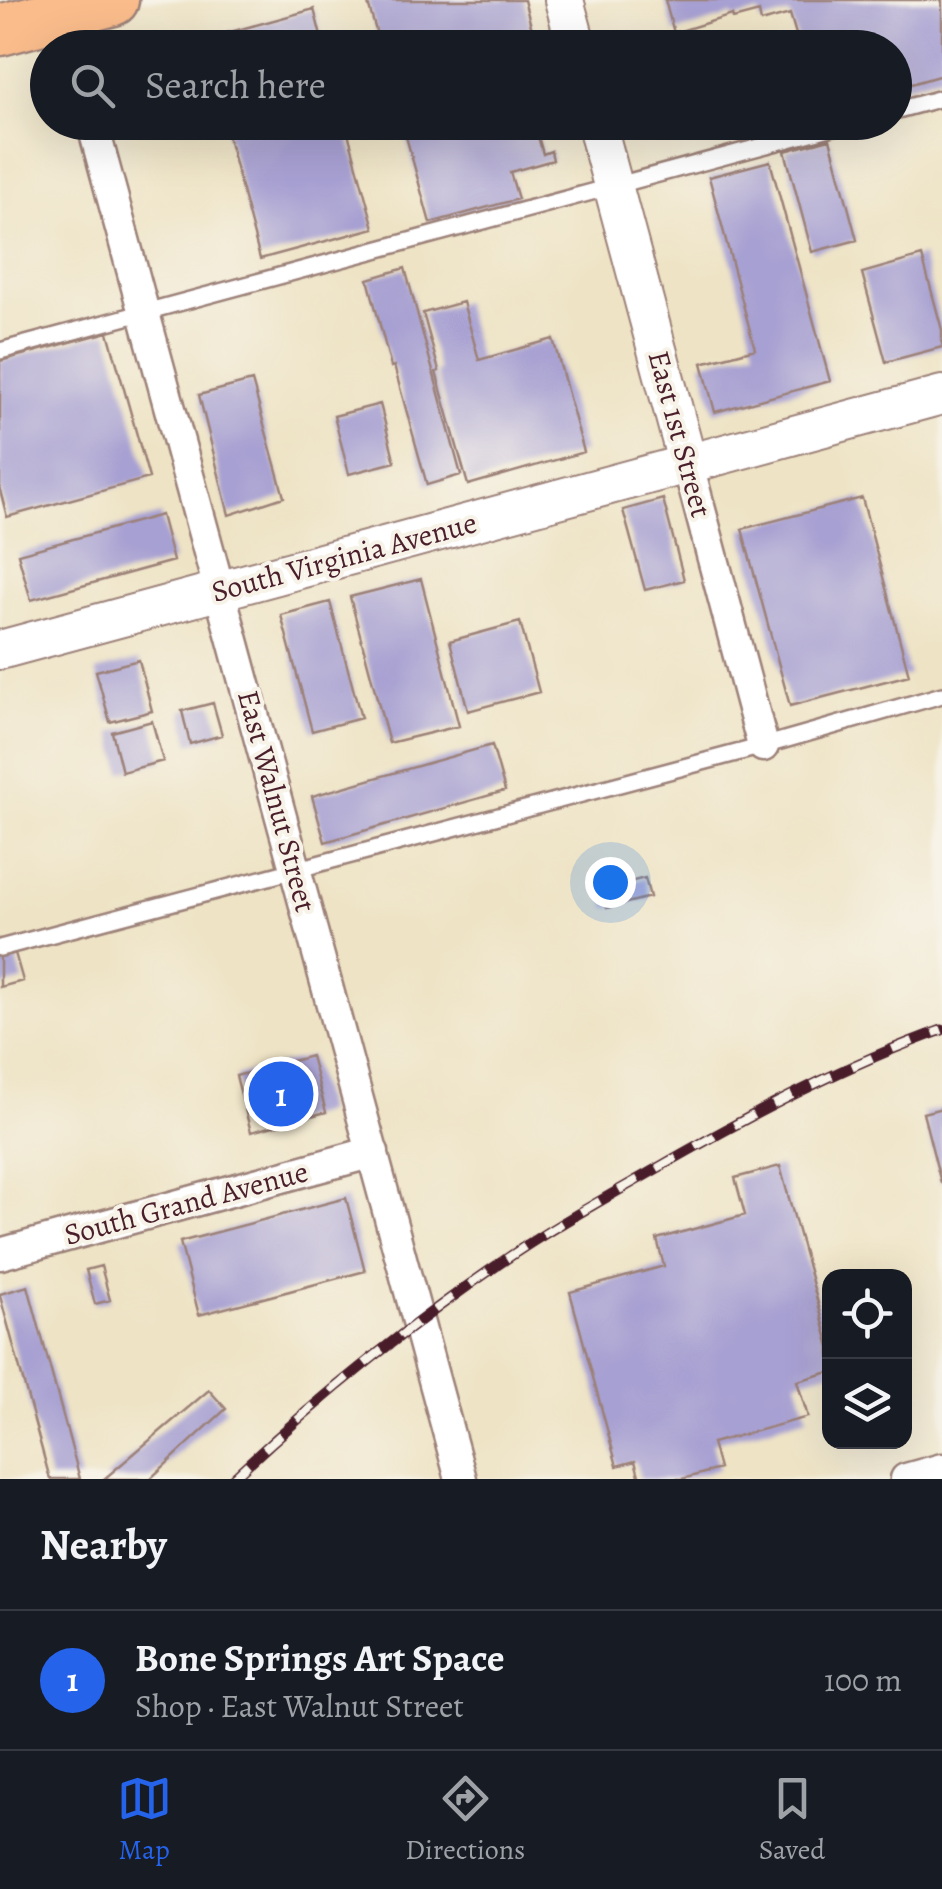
<!DOCTYPE html>
<html lang="en">
<head>
<meta charset="utf-8">
<style>
  body { margin:0; font-family:Alegreya,serif; background:#20242c; color:#f1f3f6 }
  .controls { position:absolute; right:30px; bottom:30px; display:grid; overflow:hidden; border-radius:20px; box-shadow:0 10px 40px #0002 }
  .controls button { width:90px; height:90px; display:grid; place-items:center; padding:0; border:0; border-bottom:2px solid #363941; background:#171b24; color:#f1f3f6; font:50px sans-serif }
  .you { position:absolute; left:610px; top:882px; width:35px; height:35px; margin:-25px; border:8px solid #fff; border-radius:50%; background:#1a73e8; box-shadow:0 0 0 15px #1a73e833 }
  .badge { display:grid; place-items:center; width:65px; height:65px; border-radius:50%; background:#2563eb; color:#fff; font-size:32px; font-weight:700 }
  .pin { position:absolute; translate:-50% -50%; border:5px solid #fff; box-shadow:0 2px 10px #0006 }
  .list { margin:0; padding:0; list-style:none }
  h2 { display:flex; justify-content:space-between; align-items:center; height:130px; margin:0; padding:0 40px; font-size:42px }
  h2 small { font-size:32px; font-weight:400; color:#9ea1a6 }
  .list li { display:grid; grid-template-columns:65px 1fr auto; gap:30px; align-items:center; box-sizing:border-box; height:140px; padding:0 40px; border-top:2px solid #363941 }
  .list b { display:block; font-size:38px; white-space:nowrap }
  .list p { margin:0; font-size:32px; white-space:nowrap; color:#9ea1a6 }
  .list em { font-size:32px; font-style:normal; color:#9ea1a6 }
  .icon { flex:none; width:55px; height:55px; fill:none; stroke:currentColor; stroke-width:2; stroke-linecap:round; stroke-linejoin:round }
  .map { position:relative; flex:none; width:942px; height:1479px; overflow:hidden }
  .search { position:absolute; background:#171b24; box-shadow:0 10px 40px #0002; left:30px; right:30px; top:30px; height:110px; display:flex; align-items:center; gap:25px; box-sizing:border-box; padding:0 35px; border-radius:55px; color:#9ea1a6; font-size:38px }
  .sheet { height:270px; background:#171b24 }
  nav { display:flex; justify-content:space-around; align-items:center; box-sizing:border-box; height:140px; border-top:2px solid #363941; background:#171b24; font-size:28px; color:#9ea1a6 }
  nav a { display:grid; justify-items:center; gap:5px }
  nav .on { color:#2563eb }
  .map>svg:first-child { display:block }
</style>
</head>
<body>
<div class="map">
<svg width="942" height="1479" viewBox="0 0 942 1479">
  <rect width="100%" height="100%" fill="#f7f3e8"/>
  <filter id="ink" filterUnits="userSpaceOnUse"><feTurbulence type="fractalNoise" baseFrequency=".01" numOctaves="2"/><feDisplacementMap in="SourceGraphic" scale="20" xChannelSelector="R" yChannelSelector="G"/><feConvolveMatrix kernelMatrix="1 2 1 2 8 2 1 2 1" color-interpolation-filters="sRGB"/></filter>
  <filter id="wash" filterUnits="userSpaceOnUse"><feTurbulence type="fractalNoise" baseFrequency=".0048" numOctaves="4" result="noise"/><feDisplacementMap in="SourceGraphic" scale="40" xChannelSelector="R" yChannelSelector="G"/><feGaussianBlur stdDeviation="2.25" result="paint"/><feColorMatrix in="noise" values="0 0 0 0 0 0 0 0 0 0 0 0 0 0 0 0 0 1.4 0 .05"/><feComposite in="paint" operator="in"/></filter>
  <g filter="url(#wash)">
    <rect width="100%" height="100%" fill="#eee3c5"/>
    <g id="blocks">
      <!-- building -->
      <path fill="#a7a0d2" d="M367 0H524L537 48H381Z
        M665 0H942V75L894 89V48H800L790 14 761 22 759 12 733 19 732 15 674 33Z
        M314 9 324 48H204L201 40Z
        M224 122H345L374 228 260 259Z
        M402 122H534L543 154 551 151 553 160 510 172 518 199 430 223Z
        M830 139 857 240 812 252 785 151Z
        M770 161 830 381 715 412 702 363 755 349 709 177Z
        M922 256 942 330V347L886 362 862 273Z
        M405 268 461 475 427 485 394 366 391 367 368 279Z
        M463 302 479 360 553 339 584 452 468 485 436 372 439 371 423 313Z
        M108 332 149 478 7 517 0 490V361Z
        M252 381 284 497 229 515 199 395Z
        M380 404 395 462 349 474 334 416Z
        M862 498 909 675 790 706 742 529Z
        M663 499 684 580 645 590 623 510Z
        M161 515 173 561 31 600 18 554Z
        M421 579 459 726 389 743 350 597Z
        M330 602 361 718 312 731 281 615Z
        M520 622 539 692 468 711 450 641Z
        M139 660 152 711 110 722 96 671Z
        M213 703 222 735 190 744 182 711Z
        M152 721 163 761 122 772 112 732Z
        M492 745 505 791 325 842 312 796Z
        M645 878 650 897 607 908 602 889Z
        M15 953 23 981 0 987V957Z
        M311 1056 326 1112 251 1132 236 1076Z
        M942 1108V1183H941L923 1113Z
        M780 1166 830 1347V1372L797 1381 808 1417 712 1443 719 1469 682 1479H640L635 1461 617 1466 570 1292 664 1266 657 1239 745 1215 735 1178Z
        M346 1198 365 1271 199 1315 180 1242Z
        M101 1266 110 1300 95 1304 86 1270Z
        M28 1286 80 1479H50L0 1296V1294Z
        M209 1390 226 1409 150 1479H104Z"/>
    </g>
  </g>
  <g filter="url(#ink)">
    <use href="#blocks" fill-opacity="0" stroke="#9c8178" stroke-width="2.5"/>
    <g fill="none" stroke-linecap="round" stroke-linejoin="round">
      <!-- service casing -->
      <g stroke="#9c8178" stroke-width="20">
        <path id="service" d="M894 111 942 98
          M0 351 852 122
          M0 948 763 746 942 695"/>
      </g>
      <!-- minor casing -->
      <g stroke="#9c8178" stroke-width="35">
        <path id="minor" d="M59 0 72 48
          M92 122 461 1479
          M688 465 763 746
          M0 1254 373 1152
          M906 1479 942 1469"/>
      </g>
      <!-- tertiary casing -->
      <g stroke="#9c8178" stroke-width="42">
        <path id="tertiary" d="M564 0 577 48
          M596 122 688 465
          M0 650 942 395"/>
      </g>
      <!-- primary casing -->
      <g stroke="#9c8178" stroke-width="55">
        <path id="primary" d="M0 30 113 0"/>
      </g>
      <!-- service -->
      <use href="#service" stroke="#fff" stroke-width="15"/>
      <!-- minor -->
      <use href="#minor" stroke="#fff" stroke-width="30"/>
      <!-- tertiary -->
      <use href="#tertiary" stroke="#fff" stroke-width="38"/>
      <!-- primary -->
      <use href="#primary" stroke="#fabc8b" stroke-width="50"/>
      <!-- rail casing -->
      <g stroke="#4a1f2b" stroke-width="11">
        <path id="rail" d="M232 1479C321 1395 417 1319 518 1251 566 1219 618 1191 668 1162 756 1112 847 1064 942 1030"/>
      </g>
      <!-- rail -->
      <use href="#rail" stroke="#f7f3e8" stroke-width="8" stroke-dasharray="22" stroke-linecap="butt"/>
    </g>
  </g>
  <g text-anchor="middle" stroke-width="8" stroke-linejoin="round" paint-order="stroke">
    <!-- street labels -->
    <g font-size="30" fill="#4a1f2b" stroke="#f7f3e8">
      <text transform="translate(680 434) rotate(75)" y="10">East 1st Street</text>
      <text transform="translate(344 557) rotate(-15)" y="10">South Virginia Avenue</text>
      <text transform="translate(277 801) rotate(75)" y="10">East Walnut Street</text>
      <text transform="translate(186 1203) rotate(-15)" y="10">South Grand Avenue</text>
    </g>
  </g>
</svg>
<div class="controls">
<button><svg class="icon" aria-label="locate" viewBox="0 0 24 24"><circle cx="12" cy="12" r="6"/><path d="M12 2v4M12 18v4M2 12h4M18 12h4"/></svg></button>
<button><svg class="icon" aria-label="layers" viewBox="0 0 24 24"><path d="M12 4l9 5-9 5-9-5zM3 14l9 5 9-5"/></svg></button>
</div>
<div class="you"></div>
<div class="pin badge" style="left:281px;top:1094px">1</div>
<div class="search"><svg class="icon" aria-label="search" viewBox="0 0 24 24"><circle cx="10" cy="10" r="6"/><path d="M15 15l6 6"/></svg>Search here</div>
</div>
<section class="sheet">
<h2>Nearby<small></small></h2>
<ul class="list">
<li><span class="badge">1</span><div><b>Bone Springs Art Space</b><p>Shop · East Walnut Street</p></div><em>100 m</em></li>
</ul>
</section>
<nav>
<a class="on"><svg class="icon" aria-label="map" viewBox="0 0 24 24"><path d="M3 6l6-2 6 2 6-2v14l-6 2-6-2-6 2zM9 4v14M15 6v14"/></svg>Map</a>
<a><svg class="icon" aria-label="directions" viewBox="0 0 24 24"><path d="M12 3l9 9-9 9-9-9zM9 14v-3h6M13 9l2 2-2 2"/></svg>Directions</a>
<a><svg class="icon" aria-label="saved" viewBox="0 0 24 24"><path d="M7 4h10v16l-5-4-5 4z"/></svg>Saved</a>
</nav>
</body>
</html>
